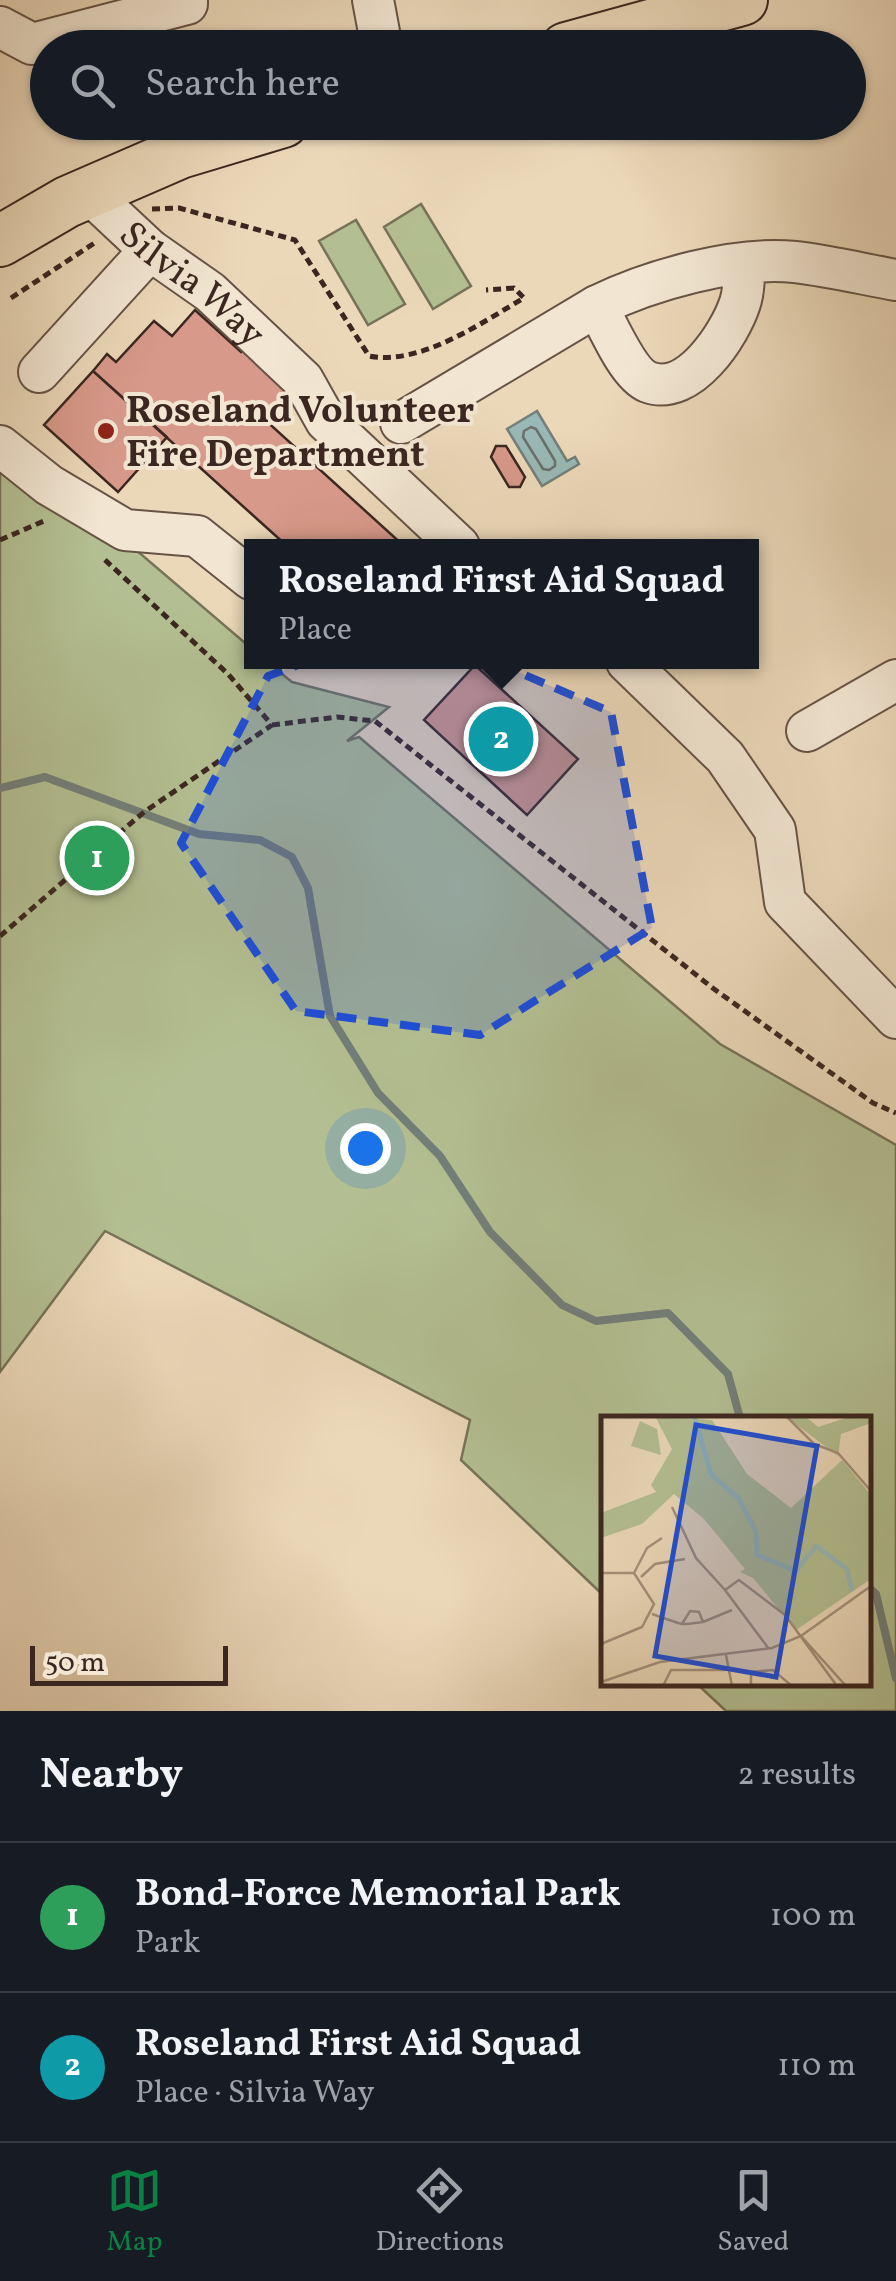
<!DOCTYPE html>
<html lang="en">
<head>
<meta charset="utf-8">
<style>
  body { margin:0; font-family:Vollkorn,serif; background:#242831; color:#f1f3f6 }
  .scale { position:absolute; left:30px; bottom:25px; width:198px; box-sizing:border-box; padding-left:10px; border:5px solid #3b2720; border-top:0; font-size:28px; line-height:35px; white-space:nowrap; color:#3b2720; -webkit-text-stroke:8px #f2e6d2; paint-order:stroke }
  .you { position:absolute; left:365px; top:1148px; width:35px; height:35px; margin:-25px; border:8px solid #fff; border-radius:50%; background:#1a73e8; box-shadow:0 0 0 15px #1a73e833 }
  .badge { display:grid; place-items:center; width:65px; height:65px; border-radius:50%; background:#0b8043; color:#fff; font-size:32px; font-weight:700 }
  .pin { position:absolute; translate:-50% -50%; border:5px solid #fff; box-shadow:0 2px 10px #0006 }
  .popup { position:absolute; left:244px; top:539px; width:515px; height:130px; box-sizing:border-box; display:grid; place-content:center; border-radius:0px; background:#171b24; filter:drop-shadow(0 2px 8px #0005); font-size:32px; white-space:nowrap; color:#9ea1a6 }
  .popup b { font-size:38px; color:#f1f3f6 }
  .popup::after { content:''; position:absolute; left:50%; top:100%; margin-left:-20px; border:20px solid transparent; border-top-color:#171b24 }
  .list { margin:0; padding:0; list-style:none }
  h2 { display:flex; justify-content:space-between; align-items:center; height:130px; margin:0; padding:0 40px; font-size:42px }
  h2 small { font-size:32px; font-weight:400; color:#9ea1a6 }
  .list li { display:grid; grid-template-columns:65px 1fr auto; gap:30px; align-items:center; box-sizing:border-box; height:150px; padding:0 40px; border-top:2px solid #363941 }
  .list b { display:block; font-size:38px; white-space:nowrap }
  .list p { margin:0; font-size:32px; white-space:nowrap; color:#9ea1a6 }
  .list em { font-size:32px; font-style:normal; color:#9ea1a6 }
  .icon { flex:none; width:55px; height:55px; fill:none; stroke:currentColor; stroke-width:2; stroke-linecap:round; stroke-linejoin:round }
  .map { position:relative; flex:none; width:896px; height:1711px; overflow:hidden }
  .search { position:absolute; background:#171b24; box-shadow:0 2px 8px #0004; left:30px; right:30px; top:30px; height:110px; display:flex; align-items:center; gap:25px; box-sizing:border-box; padding:0 35px; border-radius:55px; color:#9ea1a6; font-size:38px }
  .sheet { height:430px; background:#171b24 }
  nav { display:flex; justify-content:space-around; align-items:center; box-sizing:border-box; height:140px; border-top:2px solid #363941; background:#171b24; font-size:28px; color:#9ea1a6 }
  nav a { display:grid; justify-items:center; gap:5px }
  nav .on { color:#0b8043 }
  .map>svg:first-child { display:block }
</style>
</head>
<body>
<div class="map">
<svg width="896" height="1711" viewBox="0 0 896 1711">
  <rect width="100%" height="100%" fill="#ebd8b9"/>
  <filter id="stains"><feTurbulence type="fractalNoise" baseFrequency=".002" numOctaves="4"/><feColorMatrix values="0 0 0 0 .2 0 0 0 0 .09 0 0 0 0 .02 0 0 0 .5 -.17"/></filter>
  <radialGradient id="worn" r=".72"><stop offset=".6" stop-color="#630" stop-opacity="0"/><stop offset="1" stop-color="#630" stop-opacity=".3"/></radialGradient>
  <!-- green -->
  <path fill="#b3bf92" stroke="#777359" stroke-width="2.5" d="M421 204 471 286 433 309 384 227Z
    M356 220 405 304 368 325 319 241Z
    M0 434 251 648V662H267L292 682 389 707 347 741 359 737 720 1044 896 1145V1711H726L697 1684H868V1418H604L603 1595 461 1460 470 1420 105 1231 0 1372Z"/>
  <!-- water -->
  <path fill="#99b9b6" stroke="#737f7a" stroke-width="2.5" d="M537 411 567 461 575 457 579 464 542 486 507 429Z"/>
  <g fill="none" stroke-linecap="round" stroke-linejoin="round">
    <!-- shore -->
    <path stroke="#6a706b" stroke-width="2.5" d="M531 427 536 429 555 461V466L549 470 543 469 523 437 524 431Z"/>
    <!-- stream -->
    <path stroke="#737f7a" stroke-width="8" d="M0 788 45 777 199 834 260 840 292 857 308 888 330 1016 378 1093 440 1156 490 1232 562 1305 596 1321 668 1313 728 1374 740 1418
      M868 1587 876 1594 896 1678"/>
  </g>
  <!-- building -->
  <path fill="#d7998a" stroke="#3b2720" stroke-width="2.5" d="M195 310 241 352 244 348 290 390 264 419 404 546H287L93 371 107 354 116 362 154 321 172 336Z
    M93 371 167 437 118 492 44 425Z
    M496 446H506L525 477 520 487H509L491 457Z
    M475 665 578 759 527 815 424 720Z"/>
  <g fill="none" stroke-linecap="round" stroke-linejoin="round">
    <!-- minor casing -->
    <g stroke="#675346" stroke-width="44">
      <g id="minor">
        <path d="M373 0 382 48"/>
        <path d="M0 27 32 44 187 4V0"/>
        <path id="s1" d="M89 193 150 250 210 292 303 380 326 421 459 546"/>
        <path d="M744 265C744 277 744 291 740 303 730 334 689 398 648 382 628 374 608 326 597 306 650 280 735 256 795 262 829 266 863 274 896 280"/>
        <path d="M39 372 150 250"/>
        <path d="M401 423 597 306"/>
        <path d="M0 446 49 485 125 530 197 536 251 579"/>
        <path d="M627 662 725 757 775 830 785 902 896 1018"/>
        <path d="M807 731 896 680"/>
      </g>
    </g>
    <!-- major casing -->
    <g stroke="#3b2720" stroke-width="54">
      <path id="major" d="M566 48 742 0
        M0 241 67 202 180 153 283 122"/>
    </g>
    <!-- path -->
    <path stroke="#3b2720" stroke-width="5" stroke-dasharray="8 5" stroke-linecap="butt" d="M152 209 179 208 295 240 369 356C420 366 481 323 524 298L514 288 486 290
      M11 298 96 242
      M0 540 44 521
      M272 725 337 717 375 721 714 989 873 1103 896 1113
      M0 936 144 812 272 725 228 674 104 559"/>
    <!-- minor -->
    <use href="#minor" stroke="#f2e6d2" stroke-width="40"/>
    <!-- major -->
    <use href="#major" stroke="#ebd8b9" stroke-width="50"/>
  </g>
  <!-- marked area -->
  <path fill="#1d4ed8" fill-opacity="0.2" stroke="#1d4ed8" stroke-width="8" stroke-dasharray="20 12" stroke-linejoin="round" d="M408 625 611 712 652 928 480 1035 296 1011 181 843 268 676Z"/>
  <!-- markers -->
  <circle fill="#8f2418" stroke="#f2e6d2" stroke-width="4" cx="106" cy="431" r="10"/>
  <g text-anchor="middle" stroke-width="8" stroke-linejoin="round" paint-order="stroke">
    <!-- street labels -->
    <g font-size="38" fill="#3b2720" stroke="#f2e6d2">
      <text dy="13" stroke="none"><textPath href="#s1" startOffset="138">Silvia Way</textPath></text>
    </g>
    <!-- poi labels -->
    <g font-size="38" font-weight="bold" fill="#3b2720" stroke="#f2e6d2" text-anchor="start">
      <text x="126" y="422">Roseland Volunteer<tspan x="126" dy="44">Fire Department</tspan></text>
    </g>
  </g>
  <!-- overview -->
  <g transform="translate(601 1416)">
    <rect width="270" height="270" fill="#ebd8b9"/>
    <path d="M54 0 111 4 146 58 190 92 241 44 270 79V163L195 214 152 162 139 156 144 153 103 103 73 78 41 108 0 122V97L55 76 50 69 71 33ZM184 0H204L217 11 251 0H270V7L240 18 237 40ZM39 5 56 13 60 39 30 30Z" fill="#b3bf92"/>
    <path fill="none" stroke="#99b9b6" stroke-width="5" d="M93 0 110 58 138 83 155 116 156 139 195 155 215 130 246 153 251 175"/>
    <path fill="none" stroke="#a5917c" stroke-width="2.5" d="M185 0 213 28 237 37 270 75M71 91 95 142 124 174M0 157H33L53 188 41 211 0 228M33 157 46 132 61 122M40 161 54 148 84 143M51 198 77 207 81 208H86L102 206 98 196 89 195 81 208M102 206 131 194M200 220 245 270M168 233 124 174 138 164 184 199 236 270M125 239 131 270M0 266 59 246 171 232 200 220 270 170M62 270 70 254H125M150 270V256L172 254 191 270"/>
    <path fill="#1d4ed8" fill-opacity="0.15" stroke="#1d4ed8" stroke-width="5" d="M95 9 216 30 175 261 54 240Z"/>
    <rect width="270" height="270" fill="none" stroke="#3b2720" stroke-width="5"/>
  </g>
  <rect width="100%" height="100%" filter="url(#stains)"/>
  <rect width="100%" height="100%" fill="url(#worn)"/>
</svg>
<div class="scale">50 m</div>
<div class="you"></div>
<div class="pin badge" style="left:97px;top:858px;background:#2e9e5b">1</div>
<div class="pin badge" style="left:501px;top:739px;background:#0f9aa8">2</div>
<div class="popup"><b>Roseland First Aid Squad</b>Place</div>
<div class="search"><svg class="icon" aria-label="search" viewBox="0 0 24 24"><circle cx="10" cy="10" r="6"/><path d="M15 15l6 6"/></svg>Search here</div>
</div>
<section class="sheet">
<h2>Nearby<small>2 results</small></h2>
<ul class="list">
<li><span class="badge" style="background:#2e9e5b">1</span><div><b>Bond-Force Memorial Park</b><p>Park</p></div><em>100 m</em></li>
<li><span class="badge" style="background:#0f9aa8">2</span><div><b>Roseland First Aid Squad</b><p>Place · Silvia Way</p></div><em>110 m</em></li>
</ul>
</section>
<nav>
<a class="on"><svg class="icon" aria-label="map" viewBox="0 0 24 24"><path d="M3 6l6-2 6 2 6-2v14l-6 2-6-2-6 2zM9 4v14M15 6v14"/></svg>Map</a>
<a><svg class="icon" aria-label="directions" viewBox="0 0 24 24"><path d="M12 3l9 9-9 9-9-9zM9 14v-3h6M13 9l2 2-2 2"/></svg>Directions</a>
<a><svg class="icon" aria-label="saved" viewBox="0 0 24 24"><path d="M7 4h10v16l-5-4-5 4z"/></svg>Saved</a>
</nav>
</body>
</html>
